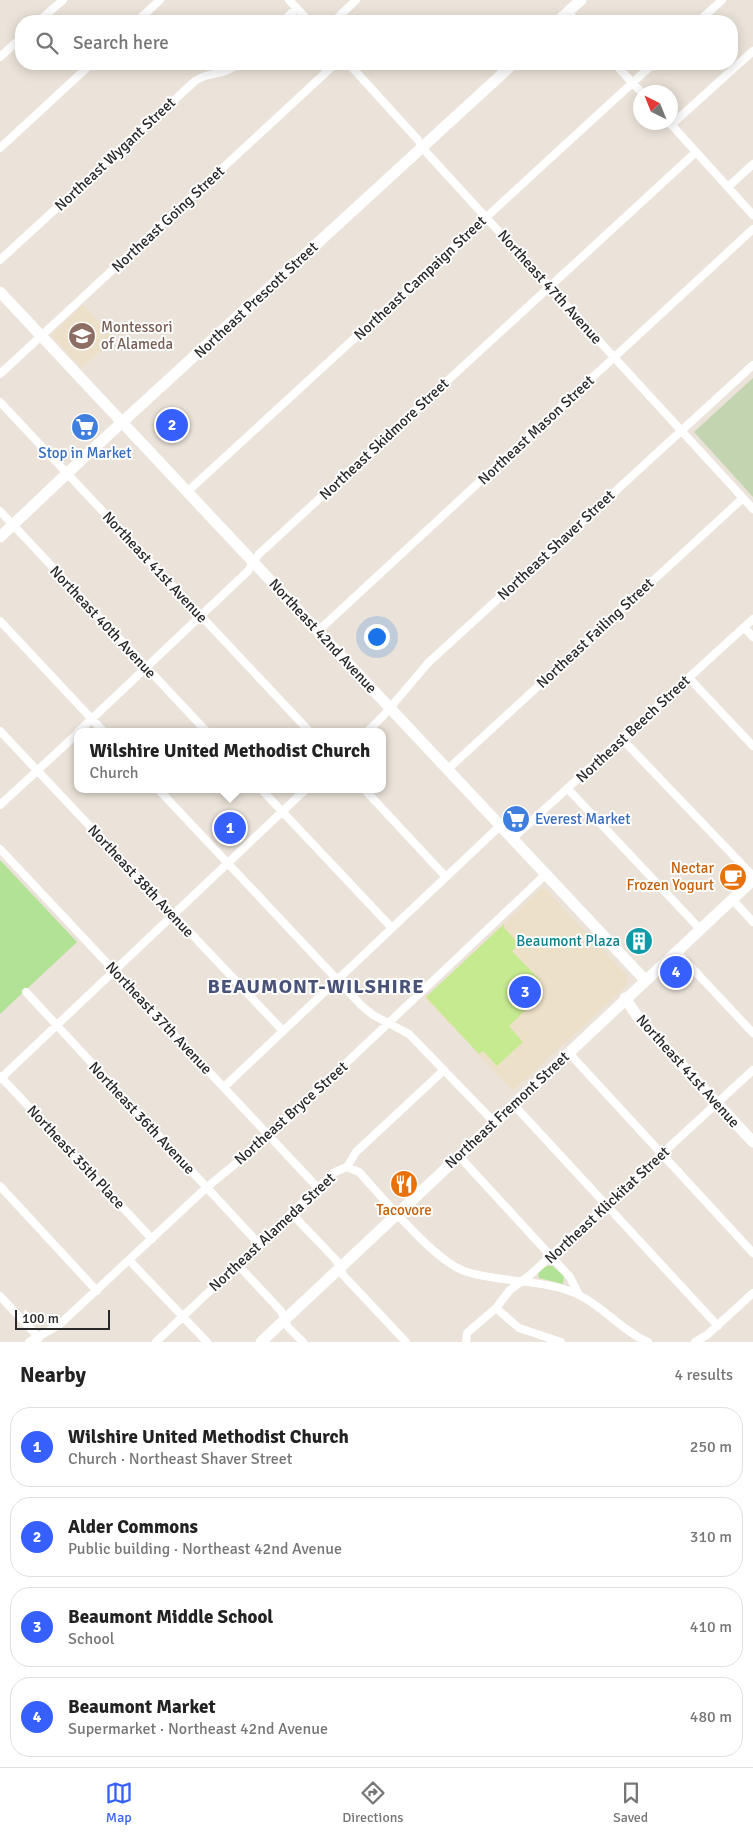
<!DOCTYPE html>
<html lang="en">
<head>
<meta charset="utf-8">
<style>
  body { margin:0; font-family:Signika,sans-serif; background:#f6f6f6; color:#222 }
  .compass { position:absolute; left:633px; top:85px; width:45px; height:45px; border-radius:50%; background:#fff; box-shadow:0 2px 12px #0003; rotate:317deg }
  .scale { position:absolute; left:15px; bottom:12px; width:95px; box-sizing:border-box; padding-left:5px; border:2px solid #282828; border-top:0; font-size:14px; line-height:18px; white-space:nowrap; color:#282828; -webkit-text-stroke:4px #fff; paint-order:stroke }
  .you { position:absolute; left:376px; top:636px; width:18px; height:18px; margin:-12px; border:4px solid #fff; border-radius:50%; background:#1a73e8; box-shadow:0 0 0 8px #1a73e833 }
  .badge { display:grid; place-items:center; width:32px; height:32px; border-radius:50%; background:#375ffb; color:#fff; font-size:16px; font-weight:700 }
  .pin { position:absolute; translate:-50% -50%; border:2px solid #fff; box-shadow:0 1px 5px #0006 }
  .popup { position:absolute; left:74px; top:728px; width:312px; height:65px; box-sizing:border-box; display:grid; place-content:center; border-radius:10px; background:#fff; filter:drop-shadow(0 1px 4px #0005); font-size:16px; white-space:nowrap; color:#767676 }
  .popup b { font-size:19px; color:#222 }
  .popup::after { content:''; position:absolute; left:50%; top:100%; margin-left:-10px; border:10px solid transparent; border-top-color:#fff }
  .list { margin:0; padding:0; list-style:none }
  h2 { display:flex; justify-content:space-between; align-items:center; height:65px; margin:0; padding:0 20px; font-size:21px }
  h2 small { font-size:16px; font-weight:400; color:#767676 }
  .list li { display:grid; grid-template-columns:32px 1fr auto; gap:15px; align-items:center; box-sizing:border-box; height:80px; margin:0 10px 10px; padding:0 10px; border:1px solid #e0e0e0; border-radius:20px }
  .list b { display:block; font-size:19px; white-space:nowrap }
  .list p { margin:0; font-size:16px; white-space:nowrap; color:#767676 }
  .list em { font-size:16px; font-style:normal; color:#767676 }
  .icon { flex:none; width:28px; height:28px; fill:none; stroke:currentColor; stroke-width:2; stroke-linecap:round; stroke-linejoin:round }
  .map { position:relative; flex:none; width:753px; height:1342px; overflow:hidden }
  .search { position:absolute; background:#fff; box-shadow:0 2px 12px #0003; left:15px; right:15px; top:15px; height:55px; display:flex; align-items:center; gap:12px; box-sizing:border-box; padding:0 18px; border-radius:20px; color:#767676; font-size:19px }
  .sheet { height:425px; background:#fff }
  nav { display:flex; justify-content:space-around; align-items:center; box-sizing:border-box; height:70px; border-top:1px solid #e0e0e0; background:#fff; font-size:14px; color:#767676 }
  nav a { display:grid; justify-items:center; gap:2px }
  nav .on { color:#375ffb }
  .map>svg:first-child { display:block }
</style>
</head>
<body>
<div class="map">
<svg width="753" height="1342" viewBox="0 0 753 1342">
  <rect width="100%" height="100%" fill="#ebe3d9"/>
  <!-- education -->
  <path fill="#ede0c8" d="M83 305 114 338 82 368 51 335Z
    M543 887 626 974 628 981 626 986 513 1091 425 998Z"/>
  <!-- green -->
  <path fill="#b1e295" d="M0 860 77 942 0 1014Z
    M551 1265 564 1276 563 1284 539 1278 538 1273 545 1267Z"/>
  <!-- cemetery -->
  <path fill="#c3d5b0" d="M753 378V497L694 432Z"/>
  <!-- pitch -->
  <path fill="#c6ea90" d="M504 924V928L519 944 512 951 540 980 537 984 540 987 536 995 538 998 509 1026 523 1042 497 1066 483 1051 479 1054 426 997Z"/>
  <g fill="none" stroke-linecap="round" stroke-linejoin="round">
    <!-- street -->
    <path stroke="#fff" stroke-width="8" d="M289 0 309 21
      M568 12 576 21
      M39 21 63 0
      M137 21 160 0
      M283 21 296 9
      M334 21 356 0
      M699 21 722 0
      M0 57 21 38
      M349 64 418 140 427 153 753 509
      M615 64 641 92
      M669 122 753 215
      M671 125 753 51
      M0 148 91 64
      M728 187 753 164
      M0 260 195 81C209 71 222 77 238 64
      M0 374 335 64
      M0 402 310 732
      M187 492 653 64
      M0 511 207 732
      M0 621 104 732
      M744 627 753 637
      M318 631 753 229
      M689 678 753 746
      M0 731 283 1031
      M78 732 248 571 258 555 696 152
      M367 732 384 715 428 663 753 365
      M622 739 753 876
      M448 769 743 498
      M158 789 361 1005 373 1015 409 1034 494 1122
      M261 789 392 928
      M364 789 446 877
      M568 789 700 929
      M0 805 78 733
      M513 838 753 619
      M0 849 318 1188
      M732 899 753 922
      M676 951 753 1033
      M26 992 259 1244
      M568 1052 753 1253
      M0 1076 152 1239
      M0 1079 306 789
      M224 1087 501 825
      M513 1104 718 1326
      M459 1156 570 1277 579 1295
      M347 1167 356 1152 444 1070
      M0 1186 97 1291
      M291 1213 336 1260 343 1275 406 1342
      M129 1260 207 1342
      M238 1265 281 1311 288 1327 303 1342
      M0 1296 39 1338
      M496 1308 519 1328 561 1342
      M29 1342 59 1325 206 1188 269 1136 547 873
      M156 1342 318 1188 335 1172 347 1167 359 1172C383 1198 436 1263 467 1272 502 1283 546 1279 579 1295 604 1307 622 1331 648 1342
      M466 1342 467 1333 496 1308 510 1290 530 1275 753 1070
      M695 1342 707 1335 753 1293"/>
    <!-- secondary -->
    <path stroke="#fff" stroke-width="11" d="M558 21 581 0
      M0 292 645 980
      M0 537 94 448 513 64
      M625 998 639 1019 753 1142
      M261 1342 753 880"/>
  </g>
  <!-- icons -->
  <defs>
    <g id="school-disc" transform="scale(1.4375)"><circle r="9.5" fill="#8d6e63" stroke="#fff"/><path d="M0-5L7-2L0 1L-7-2ZM-4 1L0 2.5L4 1V4Q0 6-4 4Z" fill="#fff"/></g>
    <g id="supermarket-disc" transform="scale(1.4375)"><circle r="9.5" fill="#3f7fe0" stroke="#fff"/><path d="M-6-5.5h2.5l.6 2H6L4.5 2H-2.5L-4.4-4H-6ZM-1.5 3.2a1.3 1.3 0 1 0 .1 0ZM3 3.2a1.3 1.3 0 1 0 .1 0Z" fill="#fff"/></g>
    <g id="cafe-disc" transform="scale(1.4375)"><circle r="9.5" fill="#e8710a" stroke="#fff"/><path d="M-5.5-4.5H6V0H3Q3 3.5 0 3.5H-2.5Q-5.5 3.5-5.5 0ZM3-3.2v2h1.7v-2ZM-6 4.5H4V6H-6Z" fill="#fff"/></g>
    <g id="building-disc" transform="scale(1.4375)"><circle r="9.5" fill="#0f9aa8" stroke="#fff"/><path d="M-4-6H4V6H1V3H-1V6H-4ZM-2.5-4.3h1.7v1.8h-1.7ZM.8-4.3h1.7v1.8H.8ZM-2.5-1h1.7V.8h-1.7ZM.8-1h1.7V.8H.8Z" fill="#fff"/></g>
    <g id="restaurant-disc" transform="scale(1.4375)"><circle r="9.5" fill="#e8710a" stroke="#fff"/><path d="M-5-6h1v4h1v-4h1v4h1v-4h1v5L-1.5 .5V6h-2V.5L-5-1ZM5-6V6H3V1.5H1.5Q1.5-4 5-6Z" fill="#fff"/></g>
  </defs>
  <g fill-rule="evenodd">
    <use href="#school-disc" x="82" y="336"/>
    <use href="#supermarket-disc" x="85" y="427"/>
    <use href="#supermarket-disc" x="516" y="819"/>
    <use href="#cafe-disc" x="733" y="877"/>
    <use href="#building-disc" x="639" y="941"/>
    <use href="#restaurant-disc" x="404" y="1184"/>
  </g>
  <g text-anchor="middle" stroke-width="4" stroke-linejoin="round" paint-order="stroke">
    <!-- street labels -->
    <g font-size="15" fill="#282828" stroke="#fff">
      <text transform="translate(115 154) rotate(-43)" y="5">Northeast Wygant Street</text>
      <text transform="translate(168 219) rotate(-43)" y="5">Northeast Going Street</text>
      <text transform="translate(420 278) rotate(-43)" y="5">Northeast Campaign Street</text>
      <text transform="translate(550 287) rotate(48)" y="5">Northeast 47th Avenue</text>
      <text transform="translate(256 300) rotate(-43)" y="5">Northeast Prescott Street</text>
      <text transform="translate(536 430) rotate(-43)" y="5">Northeast Mason Street</text>
      <text transform="translate(384 439) rotate(-43)" y="5">Northeast Skidmore Street</text>
      <text transform="translate(556 545) rotate(-43)" y="5">Northeast Shaver Street</text>
      <text transform="translate(155 567) rotate(47)" y="5">Northeast 41st Avenue</text>
      <text transform="translate(103 622) rotate(47)" y="5">Northeast 40th Avenue</text>
      <text transform="translate(595 633) rotate(-43)" y="5">Northeast Failing Street</text>
      <text transform="translate(323 636) rotate(47)" y="5">Northeast 42nd Avenue</text>
      <text transform="translate(633 729) rotate(-43)" y="5">Northeast Beech Street</text>
      <text transform="translate(141 881) rotate(47)" y="5">Northeast 38th Avenue</text>
      <text transform="translate(159 1018) rotate(47)" y="5">Northeast 37th Avenue</text>
      <text transform="translate(688 1071) rotate(48)" y="5">Northeast 41st Avenue</text>
      <text transform="translate(507 1110) rotate(-43)" y="5">Northeast Fremont Street</text>
      <text transform="translate(291 1113) rotate(-42)" y="5">Northeast Bryce Street</text>
      <text transform="translate(142 1118) rotate(47)" y="5">Northeast 36th Avenue</text>
      <text transform="translate(76 1157) rotate(47)" y="5">Northeast 35th Place</text>
      <text transform="translate(607 1205) rotate(-43)" y="5">Northeast Klickitat Street</text>
      <text transform="translate(272 1232) rotate(-43)" y="5">Northeast Alameda Street</text>
    </g>
    <!-- education labels -->
    <g font-size="15" fill="#785e54" stroke="#fff" text-anchor="start">
      <text x="101" y="332">Montessori<tspan x="101" dy="17">of Alameda</tspan></text>
    </g>
    <!-- shop labels -->
    <g font-size="15" fill="#366cbe" stroke="#fff">
      <text x="85" y="458">Stop in Market</text>
      <text x="535" y="824" text-anchor="start">Everest Market</text>
    </g>
    <!-- food labels -->
    <g font-size="15" fill="#c56008" stroke="#fff" text-anchor="end">
      <text x="714" y="873">Nectar<tspan x="714" dy="17">Frozen Yogurt</tspan></text>
      <text x="404" y="1215" text-anchor="middle">Tacovore</text>
    </g>
    <!-- culture labels -->
    <g font-size="15" fill="#0d838f" stroke="#fff" text-anchor="end">
      <text x="620" y="946">Beaumont Plaza</text>
    </g>
    <!-- district labels -->
    <g font-size="20" font-weight="bold" letter-spacing="1" fill="#495279" stroke="#fff">
      <text x="316" y="993">BEAUMONT-WILSHIRE</text>
    </g>
  </g>
</svg>
<svg class="compass" viewBox="-18 -18 36 36"><path d="M0-13l5 13h-10z" fill="#e53935"/><path d="M0 13l5-13h-10z" fill="#767676"/></svg>
<div class="scale">100 m</div>
<div class="you"></div>
<div class="pin badge" style="left:230px;top:828px">1</div>
<div class="popup"><b>Wilshire United Methodist Church</b>Church</div>
<div class="pin badge" style="left:172px;top:425px">2</div>
<div class="pin badge" style="left:525px;top:992px">3</div>
<div class="pin badge" style="left:676px;top:972px">4</div>
<div class="search"><svg class="icon" aria-label="search" viewBox="0 0 24 24"><circle cx="10" cy="10" r="6"/><path d="M15 15l6 6"/></svg>Search here</div>
</div>
<section class="sheet">
<h2>Nearby<small>4 results</small></h2>
<ul class="list">
<li><span class="badge">1</span><div><b>Wilshire United Methodist Church</b><p>Church · Northeast Shaver Street</p></div><em>250 m</em></li>
<li><span class="badge">2</span><div><b>Alder Commons</b><p>Public building · Northeast 42nd Avenue</p></div><em>310 m</em></li>
<li><span class="badge">3</span><div><b>Beaumont Middle School</b><p>School</p></div><em>410 m</em></li>
<li><span class="badge">4</span><div><b>Beaumont Market</b><p>Supermarket · Northeast 42nd Avenue</p></div><em>480 m</em></li>
</ul>
</section>
<nav>
<a class="on"><svg class="icon" aria-label="map" viewBox="0 0 24 24"><path d="M3 6l6-2 6 2 6-2v14l-6 2-6-2-6 2zM9 4v14M15 6v14"/></svg>Map</a>
<a><svg class="icon" aria-label="directions" viewBox="0 0 24 24"><path d="M12 3l9 9-9 9-9-9zM9 14v-3h6M13 9l2 2-2 2"/></svg>Directions</a>
<a><svg class="icon" aria-label="saved" viewBox="0 0 24 24"><path d="M7 4h10v16l-5-4-5 4z"/></svg>Saved</a>
</nav>
</body>
</html>
